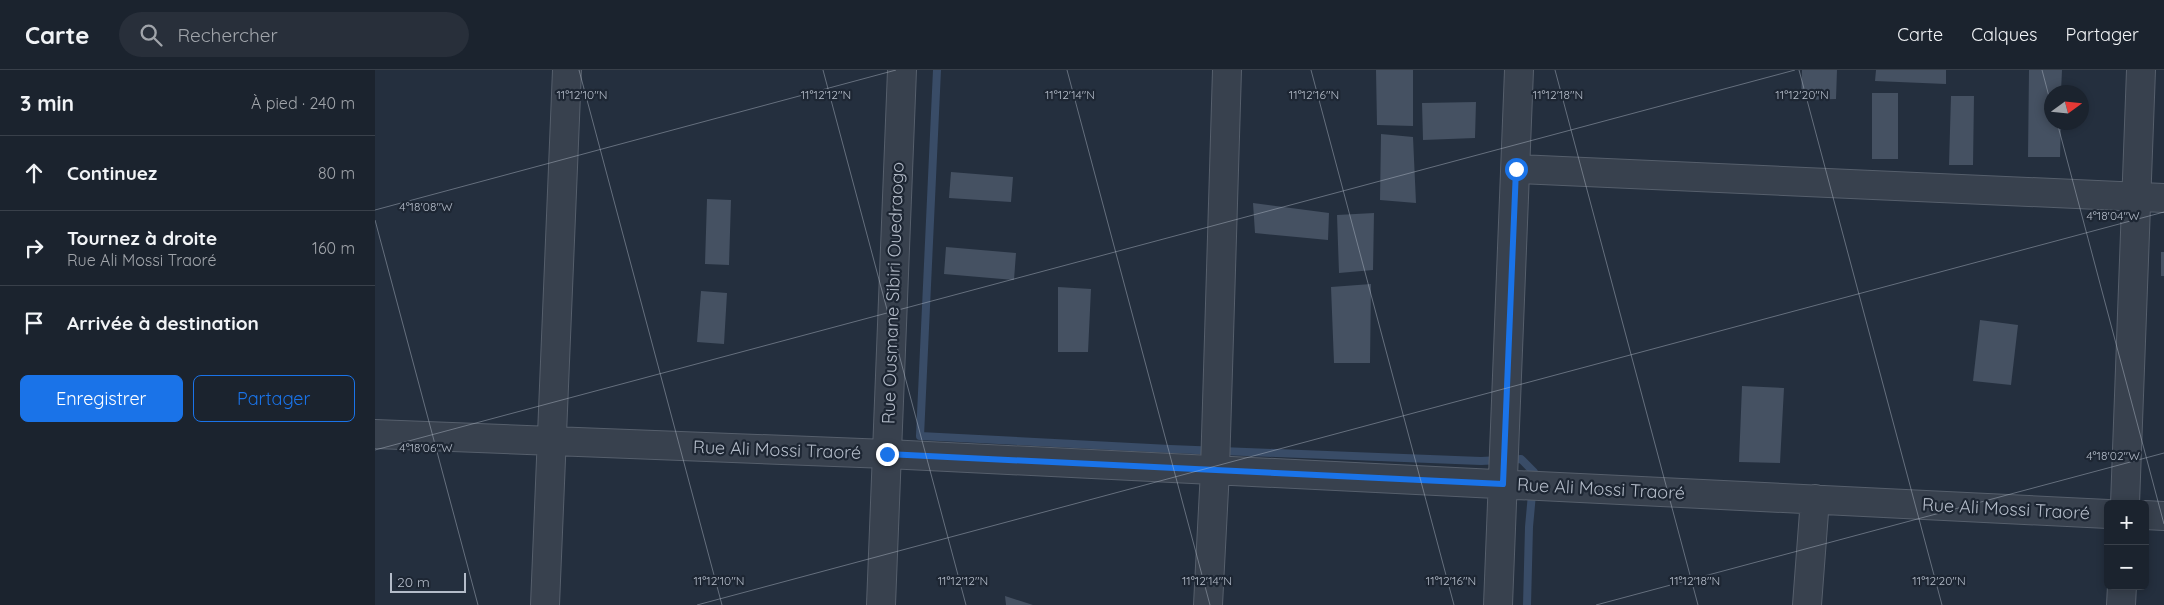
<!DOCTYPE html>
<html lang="fr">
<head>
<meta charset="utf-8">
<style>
  body { margin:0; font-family:Quicksand,sans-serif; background:#282f3a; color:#f1f3f6 }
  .controls { position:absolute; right:15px; bottom:15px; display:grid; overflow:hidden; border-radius:8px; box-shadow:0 2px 8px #0003 }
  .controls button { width:45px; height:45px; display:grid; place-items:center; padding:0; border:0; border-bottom:1px solid #39404a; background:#1b232e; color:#f1f3f6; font:25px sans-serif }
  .compass { position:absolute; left:1669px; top:15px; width:45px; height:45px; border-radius:50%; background:#1b232e; box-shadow:0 2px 8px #0003; rotate:75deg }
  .scale { position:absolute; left:15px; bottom:12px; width:76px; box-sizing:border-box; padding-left:5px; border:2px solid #b4bcc9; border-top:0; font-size:14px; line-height:18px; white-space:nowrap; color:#b4bcc9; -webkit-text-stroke:4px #1d2633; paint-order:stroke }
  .stop { position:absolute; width:15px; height:15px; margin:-11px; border:4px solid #1a73e8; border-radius:50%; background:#fff }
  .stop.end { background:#1a73e8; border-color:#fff; box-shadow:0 1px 5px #0008 }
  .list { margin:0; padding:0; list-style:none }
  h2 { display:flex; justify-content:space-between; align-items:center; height:65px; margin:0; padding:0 20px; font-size:21px }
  h2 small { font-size:16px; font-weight:400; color:#a0a4aa }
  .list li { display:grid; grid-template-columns:32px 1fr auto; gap:15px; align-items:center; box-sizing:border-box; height:75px; padding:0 20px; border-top:1px solid #39404a }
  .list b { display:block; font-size:19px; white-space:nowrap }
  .list p { margin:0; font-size:16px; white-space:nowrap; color:#a0a4aa }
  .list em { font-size:16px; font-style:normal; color:#a0a4aa }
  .actions { display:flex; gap:10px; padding:15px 20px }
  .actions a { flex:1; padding:11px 0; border:1px solid #1a73e8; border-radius:8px; text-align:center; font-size:18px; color:#1a73e8 }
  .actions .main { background:#1a73e8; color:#fff }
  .icon { flex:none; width:28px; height:28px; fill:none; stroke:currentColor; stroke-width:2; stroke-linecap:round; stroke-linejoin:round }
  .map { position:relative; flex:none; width:1789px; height:535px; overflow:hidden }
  header { display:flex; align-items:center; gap:30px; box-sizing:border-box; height:70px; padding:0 25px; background:#1b232e; border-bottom:1px solid #39404a }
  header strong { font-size:24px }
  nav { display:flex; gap:28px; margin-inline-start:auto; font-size:18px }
  .search { width:350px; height:45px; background:#282f3a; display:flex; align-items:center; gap:12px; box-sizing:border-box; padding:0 18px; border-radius:28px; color:#a0a4aa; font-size:19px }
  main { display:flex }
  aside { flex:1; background:#1b232e }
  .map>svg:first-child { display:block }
</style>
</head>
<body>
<header>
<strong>Carte</strong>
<div class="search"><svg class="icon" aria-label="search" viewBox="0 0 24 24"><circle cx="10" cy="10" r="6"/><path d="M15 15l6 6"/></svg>Rechercher</div>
<nav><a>Carte</a><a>Calques</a><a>Partager</a></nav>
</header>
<main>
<aside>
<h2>3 min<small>À pied · 240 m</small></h2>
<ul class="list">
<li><svg class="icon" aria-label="ahead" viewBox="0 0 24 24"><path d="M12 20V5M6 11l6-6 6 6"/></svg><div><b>Continuez</b></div><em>80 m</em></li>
<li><svg class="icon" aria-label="right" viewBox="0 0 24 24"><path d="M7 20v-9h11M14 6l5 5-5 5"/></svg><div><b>Tournez à droite</b><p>Rue Ali Mossi Traoré</p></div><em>160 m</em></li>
<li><svg class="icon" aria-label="arrive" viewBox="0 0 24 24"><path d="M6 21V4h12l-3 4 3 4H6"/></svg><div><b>Arrivée à destination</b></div></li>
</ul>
<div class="actions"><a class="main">Enregistrer</a><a>Partager</a></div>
</aside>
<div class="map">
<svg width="1789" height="535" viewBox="0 0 1789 535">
  <rect width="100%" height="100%" fill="#242f3e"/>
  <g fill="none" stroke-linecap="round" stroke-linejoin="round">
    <!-- stream -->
    <path stroke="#394c67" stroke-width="8" d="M562 0 545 366 795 379 1106 391 1146 389 1159 402 1154 457 1152 535"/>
  </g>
  <!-- building -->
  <path fill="#455162" d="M1001 0H1038V56L1002 55Z
    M1427 0H1462L1461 29 1426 30Z
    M1501 0H1571V14L1500 11Z
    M1654 0H1687L1686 22H1676V52H1686L1685 87H1653Z
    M1497 23H1523V89H1497Z
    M1576 26H1599L1598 95H1574Z
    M1101 32 1100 68 1048 70 1047 33Z
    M1006 64 1038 67 1041 133 1005 130Z
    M576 102 638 107 636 132 574 128Z
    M332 129 356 130 354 195 330 194Z
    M878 133 954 143 953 170 880 163Z
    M999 143 998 200 964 203 962 145Z
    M571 177 641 183 639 210 569 204Z
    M1786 182H1789V206H1786Z
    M996 214 995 293H959L956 217Z
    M683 217 716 219 713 282H683Z
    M326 221 352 223 349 274 322 272Z
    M1605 250 1643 255 1636 315 1598 311Z
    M1367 316 1409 318 1405 393 1364 392Z
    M630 526 658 535H631Z"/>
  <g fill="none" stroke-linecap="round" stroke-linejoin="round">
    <!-- street casing -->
    <g stroke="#565f6c" stroke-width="30">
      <path id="street" d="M1141 99 1789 128
        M0 364 512 384 1733 444
        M1750 434 1766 0
        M1770 445 1789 446
        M170 535 192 0
        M506 535 527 0
        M833 535 840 400 852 0
        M1123 535 1144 0
        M1432 535 1440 429
        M1746 535 1747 516"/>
    </g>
    <!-- street -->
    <use href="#street" stroke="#38414e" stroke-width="28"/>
  </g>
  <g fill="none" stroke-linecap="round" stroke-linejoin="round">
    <!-- route -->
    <path stroke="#1a73e8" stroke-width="6" d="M512 384 1128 414 1141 99"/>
  </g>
  <!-- ticks -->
  <path fill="none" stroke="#b4bcc9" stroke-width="1" stroke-opacity="0.45" d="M204 0 347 535M448 0 591 535M692 0 835 535M936 0 1079 535M1180 0 1323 535M1424 0 1567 535M1667 0 1676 34M1682 52 1789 454M0 140 521 0M0 150 103 535M0 380 1420 0M322 535 1789 142M1221 535 1789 383"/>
  <g text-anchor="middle" stroke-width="4.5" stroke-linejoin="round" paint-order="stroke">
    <!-- street labels -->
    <g font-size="18" fill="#b4bcc9" stroke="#1d2633">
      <text transform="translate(518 223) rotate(-88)" y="6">Rue Ousmane Sibiri Ouedraogo</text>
      <text transform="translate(402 380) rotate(2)" y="6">Rue Ali Mossi Traoré</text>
      <text transform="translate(1226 419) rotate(3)" y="6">Rue Ali Mossi Traoré</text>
      <text transform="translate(1631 439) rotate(3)" y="6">Rue Ali Mossi Traoré</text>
    </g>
  </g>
  <g font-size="12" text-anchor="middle" fill="#b4bcc9" stroke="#1d2633" stroke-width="4.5" stroke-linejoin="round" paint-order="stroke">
    <text x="207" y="29">11°12'10"N</text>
    <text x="451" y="29">11°12'12"N</text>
    <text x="695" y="29">11°12'14"N</text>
    <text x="939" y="29">11°12'16"N</text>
    <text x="1183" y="29">11°12'18"N</text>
    <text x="1427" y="29">11°12'20"N</text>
    <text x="51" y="141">4°18'08"W</text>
    <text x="1738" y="150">4°18'04"W</text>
    <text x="51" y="382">4°18'06"W</text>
    <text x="1738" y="390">4°18'02"W</text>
    <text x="344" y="515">11°12'10"N</text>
    <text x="588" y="515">11°12'12"N</text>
    <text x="832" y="515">11°12'14"N</text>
    <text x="1076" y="515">11°12'16"N</text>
    <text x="1320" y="515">11°12'18"N</text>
    <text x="1564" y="515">11°12'20"N</text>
  </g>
</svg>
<div class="controls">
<button>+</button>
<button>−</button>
</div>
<svg class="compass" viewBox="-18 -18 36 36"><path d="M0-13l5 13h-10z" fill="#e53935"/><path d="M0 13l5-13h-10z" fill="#a0a4aa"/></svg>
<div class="scale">20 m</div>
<div class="stop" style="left:1141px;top:99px"></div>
<div class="stop end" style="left:512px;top:384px"></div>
</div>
</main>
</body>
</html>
